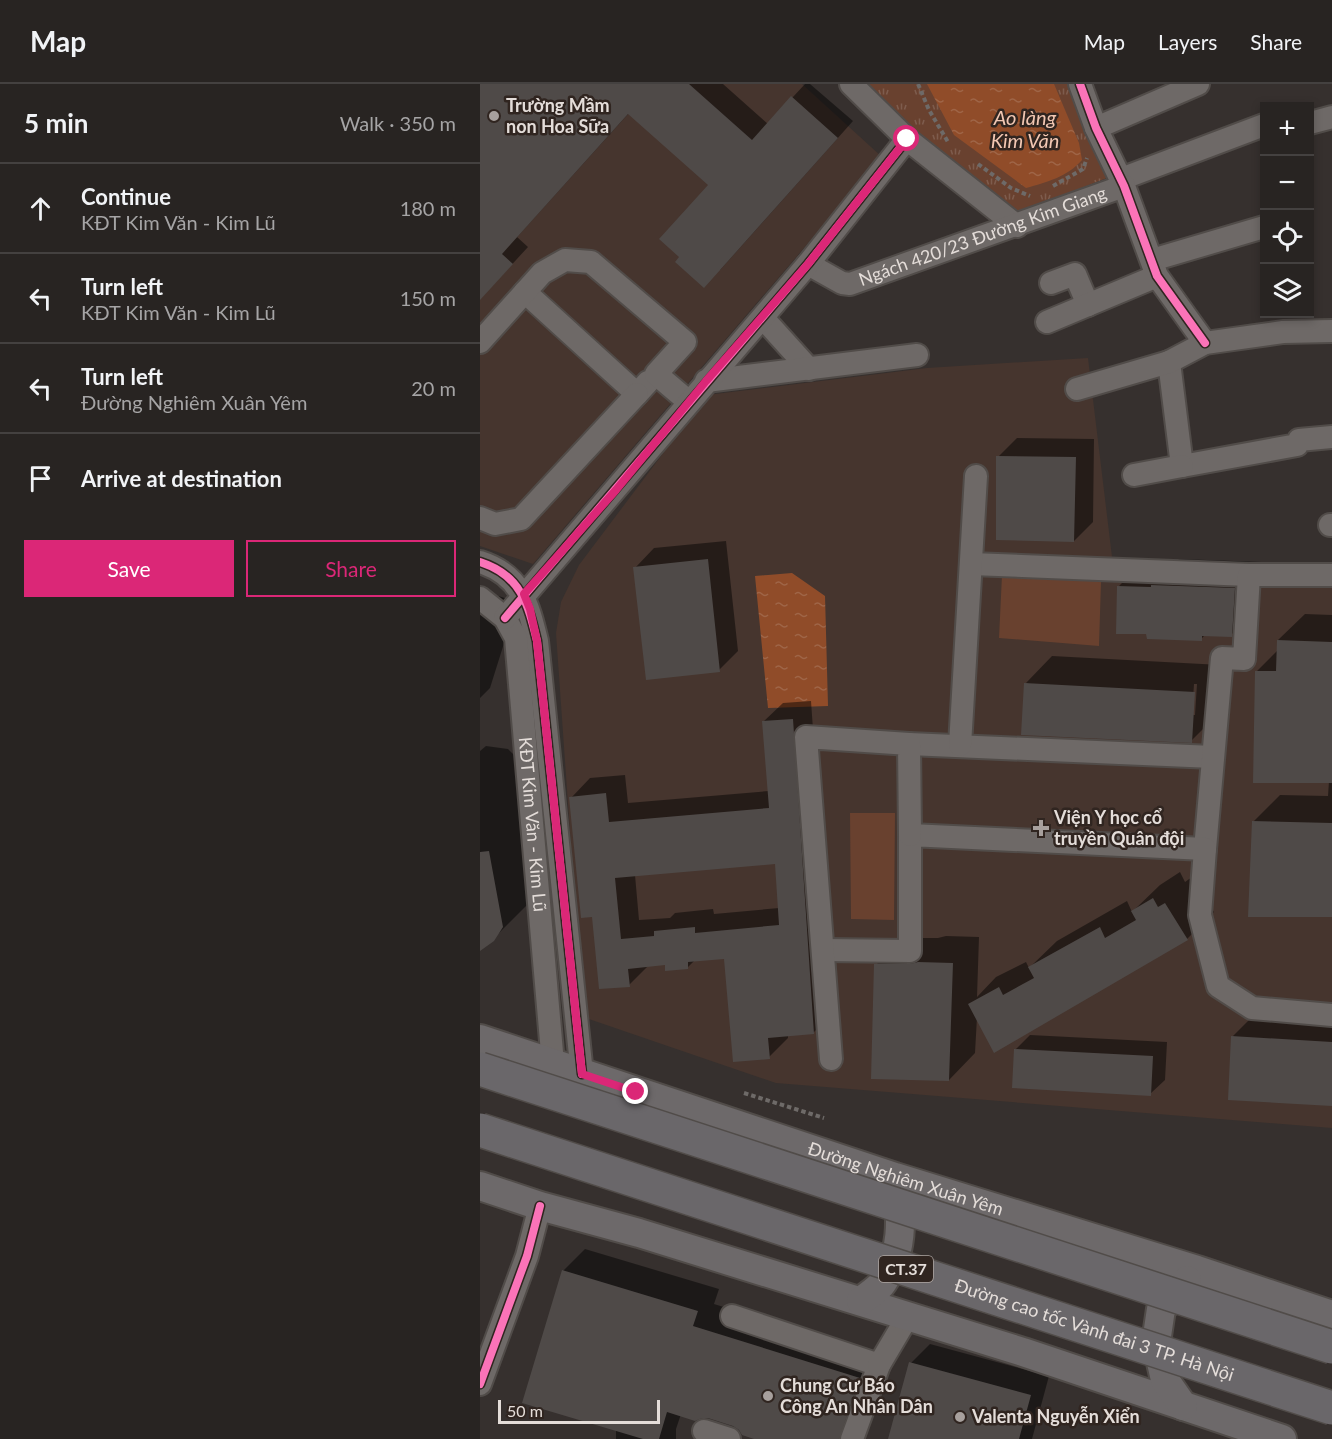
<!DOCTYPE html>
<html lang="en">
<head>
<meta charset="utf-8">
<style>
  body { margin:0; font-family:Lato,sans-serif; background:#302c2a; color:#f1f3f6 }
  .controls { position:absolute; right:18px; top:18px; display:grid; overflow:hidden; border-radius:0px; box-shadow:0 3px 9px #0003 }
  .controls button { width:54px; height:54px; display:grid; place-items:center; padding:0; border:0; border-bottom:2px solid #444140; background:#282422; color:#f1f3f6; font:30px sans-serif }
  .scale { position:absolute; left:18px; bottom:15px; width:162px; box-sizing:border-box; padding-left:6px; border:3px solid #e4ddd9; border-top:0; font-size:16px; line-height:21px; white-space:nowrap; color:#e4ddd9; -webkit-text-stroke:4px #302520; paint-order:stroke }
  .stop { position:absolute; width:18px; height:18px; margin:-14px; border:4px solid #db2777; border-radius:50%; background:#fff }
  .stop.end { background:#db2777; border-color:#fff; box-shadow:0 2px 6px #0008 }
  .list { margin:0; padding:0; list-style:none }
  h2 { display:flex; justify-content:space-between; align-items:center; height:78px; margin:0; padding:0 24px; font-size:26px }
  h2 small { font-size:20px; font-weight:400; color:#a5a4a5 }
  .list li { display:grid; grid-template-columns:39px 1fr auto; gap:18px; align-items:center; box-sizing:border-box; height:90px; padding:0 24px; border-top:2px solid #444140 }
  .list b { display:block; font-size:22px; white-space:nowrap }
  .list p { margin:0; font-size:20px; white-space:nowrap; color:#a5a4a5 }
  .list em { font-size:20px; font-style:normal; color:#a5a4a5 }
  .actions { display:flex; gap:12px; padding:18px 24px }
  .actions a { flex:1; padding:14px 0; border:2px solid #db2777; border-radius:0px; text-align:center; font-size:21px; color:#db2777 }
  .actions .main { background:#db2777; color:#fff }
  .icon { flex:none; width:33px; height:33px; fill:none; stroke:currentColor; stroke-width:2; stroke-linecap:round; stroke-linejoin:round }
  .map { position:relative; flex:none; width:852px; height:1355px; overflow:hidden }
  header { display:flex; align-items:center; gap:36px; box-sizing:border-box; height:84px; padding:0 30px; background:#282422; border-bottom:2px solid #444140 }
  header strong { font-size:28px }
  nav { display:flex; gap:33px; margin-inline-start:auto; font-size:21px }
  main { display:flex }
  aside { flex:1; background:#282422 }
  .map>svg:first-child { display:block }
</style>
</head>
<body>
<header>
<strong>Map</strong>
<nav><a>Map</a><a>Layers</a><a>Share</a></nav>
</header>
<main>
<aside>
<h2>5 min<small>Walk · 350 m</small></h2>
<ul class="list">
<li><svg class="icon" aria-label="ahead" viewBox="0 0 24 24"><path d="M12 20V5M6 11l6-6 6 6"/></svg><div><b>Continue</b><p>KĐT Kim Văn - Kim Lũ</p></div><em>180 m</em></li>
<li><svg class="icon" aria-label="left" viewBox="0 0 24 24"><path d="M17 20v-9H6M10 6l-5 5 5 5"/></svg><div><b>Turn left</b><p>KĐT Kim Văn - Kim Lũ</p></div><em>150 m</em></li>
<li><svg class="icon" aria-label="left" viewBox="0 0 24 24"><path d="M17 20v-9H6M10 6l-5 5 5 5"/></svg><div><b>Turn left</b><p>Đường Nghiêm Xuân Yêm</p></div><em>20 m</em></li>
<li><svg class="icon" aria-label="arrive" viewBox="0 0 24 24"><path d="M6 21V4h12l-3 4 3 4H6"/></svg><div><b>Arrive at destination</b></div></li>
</ul>
<div class="actions"><a class="main">Save</a><a>Share</a></div>
</aside>
<div class="map">
<svg width="852" height="1355" viewBox="0 0 852 1355">
  <defs>
    <pattern id="park-tufts" width="24" height="20" patternUnits="userSpaceOnUse" patternTransform="scale(1.5)"><rect width="24" height="20" fill="#69412f"/><path d="M3 7l-1-3M5 7V3M7 7l1-3M15 17l-1-3M17 17v-4M19 17l1-3" fill="none" stroke="#7e5c4d"/></pattern>
    <pattern id="water-ripples" width="26" height="14" patternUnits="userSpaceOnUse" patternTransform="scale(1.5)"><rect width="26" height="14" fill="#904c29"/><path d="M2 4q2-2 4 0t4 0M15 11q2-2 4 0t4 0" fill="none" stroke="#9f6547"/></pattern>
  </defs>
  <rect width="100%" height="100%" fill="#36302e"/>
  <!-- built -->
  <path fill="#46352e" d="M0 0H322L402 73 53 480 0 462Z
    M608 274 633 481 852 488V1044L296 999 103 933 76 549 81 518 99 481 227 311 447 284Z"/>
  <!-- grass -->
  <path fill="#69412f" d="M522 491 621 497 619 562 519 554Z
    M370 729H415L414 836 371 835Z"/>
  <!-- park -->
  <path fill="url(#park-tufts)" d="M382 0H592L627 94 536 130 457 66Z"/>
  <!-- water -->
  <path fill="url(#water-ripples)" d="M447 0H574L599 59 602 76C587 93 567 98 546 104L474 51Z
    M312 489 345 512 348 622 288 624 275 492Z"/>
  <!-- shadow -->
  <path fill="#0007" fill-rule="evenodd" d="M0 0H243L288 40 325 0H330L373 37 240 186 230 101 149 29 37 153 48 163 0 215Z
    M537 354 614 355 613 438 594 457 518 373Z
    M246 457 258 567 239 586 155 484 174 464Z
    M699 475 781 478 778 524 751 551 726 550 721 555 639 502 665 476 697 477Z
    M0 506 37 518 10 604 0 614Z
    M825 530 852 531V832L773 738 800 711 848 712 849 697 777 587 798 566V556Z
    M572 572 741 581 738 630 711 657 546 599ZM714 600H717L715 631H712Z
    M331 617 353 929 334 948 308 950V954L289 973 245 873 215 876 208 883 186 880 169 881 149 901 114 832 91 714 110 694 145 691 148 719 289 707 283 638 303 619ZM296 778 299 824 234 830 233 825 195 829 190 834 159 836 155 791Z
    M6 662 28 665 38 675 57 811 13 855 0 865V667Z
    M700 788 705 798 712 793 734 828 707 855 497 933 495 969 469 996 396 881 423 854H458L466 852 499 853 497 913 516 893 546 878 549 884 577 857 647 817 652 828 680 801Z
    M772 933 852 938V1021L753 952Z
    M550 951 687 958 685 996 670 1010 536 965Z
    M105 1165 239 1205 234 1220 401 1272 378 1355H279L254 1341 228 1333 201 1330 196 1345V1355H136V1346L83 1187Z
    M450 1260 569 1292 552 1355H410L431 1279Z"/>
  <!-- building -->
  <path fill="#4f4a48" fill-rule="evenodd" d="M0 0H209L272 56 311 12 358 54 224 204 195 178 199 173 179 155 228 101 148 30 22 170 33 180 0 216Z
    M516 372 596 373 594 458 516 456Z
    M228 475 240 588 166 596 153 483Z
    M671 501 755 504 752 553 722 552V557L667 555 666 550H636L637 502 671 503Z
    M797 556 852 558V699H773L775 587H796Z
    M544 599 715 608 712 659 541 651Z
    M313 635 334 950 288 954 290 975 253 978 244 875 208 878V885L185 887V881L148 885 150 903 119 905 112 833 101 834 89 713 126 709 129 738 289 724 282 637ZM295 780 299 841 215 849V843L174 847V852L141 855 135 794Z
    M772 737 852 739V833H768Z
    M9 767 23 843 14 857 0 867V768Z
    M673 814 678 823 685 819 708 856 514 969 488 920 519 903 523 911 554 894 548 883 620 843 625 854 656 836 651 827Z
    M438 878 473 879 469 997 391 995 394 880H430Z
    M751 952 852 958V1022L748 1016Z
    M534 965 673 972 671 1012 532 1004Z
    M82 1186 218 1227 213 1242 380 1294 359 1355H274L262 1351 259 1346 253 1342 228 1334H222L215 1337 187 1328 179 1355H163L42 1319Z
    M429 1278 551 1311 539 1355H408Z"/>
  <g fill="none" stroke-linecap="round" stroke-linejoin="round">
    <!-- minor casing -->
    <g stroke="#514c49" stroke-width="26">
      <g id="minor">
        <path d="M371 0 427 55 537 142"/>
        <path d="M600 0 616 44 644 102 677 192 725 259"/>
        <path d="M830 39 852 33"/>
        <path d="M616 44 718 0"/>
        <path d="M641 95 784 41"/>
        <path d="M672 176 784 143"/>
        <path id="s1" d="M328 180 362 199 370 200 644 102"/>
        <path d="M571 199 595 190 608 221"/>
        <path d="M45 208 157 310 168 298"/>
        <path d="M283 234 329 285"/>
        <path d="M567 238 677 192"/>
        <path d="M0 258 62 189 85 176 111 178 205 258 176 290 209 318"/>
        <path d="M689 278 702 382 817 361 819 356 852 353"/>
        <path d="M226 297 437 271"/>
        <path d="M597 305 689 278 725 259 803 248 852 247"/>
        <path d="M654 391 702 382"/>
        <path d="M0 434 15 440 41 435 157 310"/>
        <path d="M850 441H852"/>
        <path d="M0 478C41 491 48 520 57 557L102 990"/>
        <path d="M491 480 769 491"/>
        <path id="s2" d="M0 514 25 534 36 554 73 980"/>
        <path d="M25 534 328 180 427 55"/>
        <path d="M429 660 733 673"/>
        <path d="M480 661 496 392"/>
        <path d="M725 765 742 574 764 575 769 491H852"/>
        <path d="M343 866 430 867V751L725 765 720 831 738 902 772 924 852 931"/>
        <path d="M351 975 326 653 429 660 430 751"/>
        <path d="M252 1232 399 1281 372 1355"/>
        <path d="M399 1281 428 1232"/>
        <path d="M0 1300 47 1172 60 1122"/>
        <path d="M224 1347 249 1355"/>
      </g>
    </g>
    <!-- major casing -->
    <g stroke="#514c49" stroke-width="32">
      <g id="major">
        <path id="s3" d="M0 955 415 1093 717 1186 852 1231"/>
        <path d="M0 1102 60 1122 159 1149 543 1268 802 1355"/>
        <path d="M381 1217C388 1211 398 1206 403 1198 423 1170 422 1134 417 1101"/>
        <path d="M703 1322 685 1296 678 1265 677 1252 681 1225 707 1196"/>
      </g>
    </g>
    <!-- path -->
    <path stroke="#6e6a68" stroke-width="4" stroke-dasharray="4.5 3" stroke-linecap="butt" d="M438 0 449 26 468 58
      M498 80 531 104 550 112
      M573 102 603 85 607 74
      M264 1009 344 1034"/>
    <!-- minor -->
    <use href="#minor" stroke="#6e6967" stroke-width="22"/>
    <!-- major -->
    <use href="#major" stroke="#6d696a" stroke-width="28"/>
    <!-- highway-bridge casing -->
    <g stroke="#514c49" stroke-width="36" stroke-linecap="butt">
      <g id="highway-bridge">
        <path d="M0 985 852 1263"/>
        <path id="s4" d="M0 1046 852 1324"/>
      </g>
    </g>
    <!-- highway-bridge -->
    <use href="#highway-bridge" stroke="#6a676a" stroke-width="33"/>
    <!-- cycleway casing -->
    <g stroke="#302520" stroke-width="11">
      <path id="cycleway" d="M600 0 616 44 644 102 677 192 725 259
        M0 478C41 491 48 520 57 557L102 990
        M25 534 328 180 427 55
        M0 1300 47 1172 60 1122"/>
    </g>
    <!-- cycleway -->
    <use href="#cycleway" stroke="#fb73b8" stroke-width="8"/>
  </g>
  <g fill="none" stroke-linecap="round" stroke-linejoin="round">
    <!-- route -->
    <path stroke="#db2777" stroke-width="8" d="M156 1008 102 990 57 557 50 525 44 510 136 406 226 297 328 180 427 55"/>
  </g>
  <!-- markers -->
  <g fill="#a7a09d" stroke="#302520" stroke-width="2">
    <circle cx="14" cy="32" r="6"/>
    <path d="M558 735h6v6h6v6h-6v6h-6v-6h-6v-6h6z"/>
    <circle cx="288" cy="1312" r="6"/>
    <circle cx="480" cy="1333" r="6"/>
  </g>
  <g text-anchor="middle" stroke-width="5" stroke-linejoin="round" paint-order="stroke">
    <!-- shield labels -->
    <rect fill="#302520" stroke="#aea6a2" stroke-width="1.5" x="399" y="1172" width="54" height="26" rx="4.5"/>
    <g font-size="16" font-weight="bold" fill="#e4ddd9">
      <text x="426" y="1191">CT.37</text>
    </g>
    <!-- poi labels -->
    <g font-size="18" font-weight="bold" fill="#e4ddd9" stroke="#302520" text-anchor="start">
      <text x="26" y="28">Trường Mầm<tspan x="26" dy="21">non Hoa Sữa</tspan></text>
      <text x="574" y="740">Viện Y học cổ<tspan x="574" dy="21">truyền Quân đội</tspan></text>
      <text x="300" y="1308">Chung Cư Báo<tspan x="300" dy="21">Công An Nhân Dân</tspan></text>
      <text x="492" y="1339">Valenta Nguyễn Xiển</text>
    </g>
    <!-- street labels -->
    <g font-size="18" fill="#e4ddd9" stroke="#302520">
      <text dy="6" stroke="none"><textPath href="#s1" startOffset="188">Ngách 420/23 Đường Kim Giang</textPath></text>
      <text dy="6" stroke="none"><textPath href="#s2" startOffset="242">KĐT Kim Văn - Kim Lũ</textPath></text>
      <text dy="6" stroke="none"><textPath href="#s3" startOffset="448">Đường Nghiêm Xuân Yêm</textPath></text>
      <text dy="6" stroke="none"><textPath href="#s4" startOffset="646">Đường cao tốc Vành đai 3 TP. Hà Nội</textPath></text>
    </g>
    <!-- water labels -->
    <g font-size="20" font-style="italic" fill="#f2c7b2" stroke="#302520">
      <text x="545" y="41">Ao làng<tspan x="545" dy="23">Kim Văn</tspan></text>
    </g>
  </g>
</svg>
<div class="controls">
<button>+</button>
<button>−</button>
<button><svg class="icon" aria-label="locate" viewBox="0 0 24 24"><circle cx="12" cy="12" r="6"/><path d="M12 2v4M12 18v4M2 12h4M18 12h4"/></svg></button>
<button><svg class="icon" aria-label="layers" viewBox="0 0 24 24"><path d="M12 4l9 5-9 5-9-5zM3 14l9 5 9-5"/></svg></button>
</div>
<div class="scale">50 m</div>
<div class="stop" style="left:427px;top:55px"></div>
<div class="stop end" style="left:156px;top:1008px"></div>
</div>
</main>
</body>
</html>
